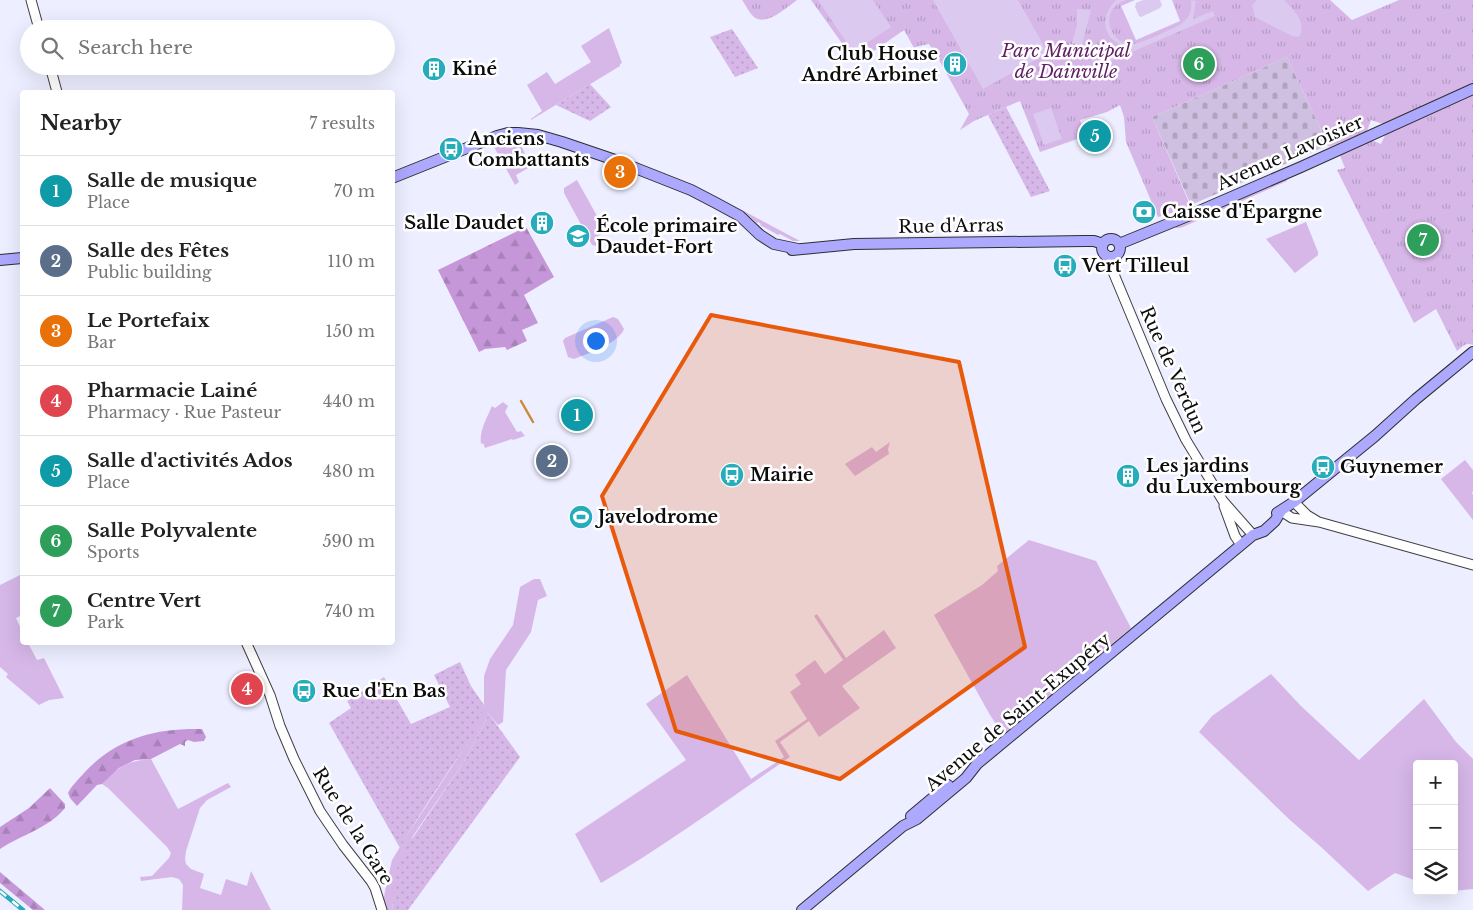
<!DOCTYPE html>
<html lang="en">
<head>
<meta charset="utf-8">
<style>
  body { margin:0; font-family:"Libre Baskerville",serif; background:#f2f2f2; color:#222 }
  .controls { position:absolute; right:15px; bottom:15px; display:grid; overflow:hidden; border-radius:5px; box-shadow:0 5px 20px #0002 }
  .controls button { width:45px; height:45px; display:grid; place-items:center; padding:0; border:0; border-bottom:1px solid #e0e0e0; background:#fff; color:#222; font:25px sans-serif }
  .you { position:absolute; left:595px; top:340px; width:18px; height:18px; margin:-12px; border:4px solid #fff; border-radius:50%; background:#1a73e8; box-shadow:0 0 0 8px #1a73e833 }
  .badge { display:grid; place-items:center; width:32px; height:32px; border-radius:50%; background:#0f766e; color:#fff; font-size:16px; font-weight:700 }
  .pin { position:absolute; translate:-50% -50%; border:2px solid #fff; box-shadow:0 1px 5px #0006 }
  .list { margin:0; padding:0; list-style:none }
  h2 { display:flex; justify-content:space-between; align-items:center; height:65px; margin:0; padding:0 20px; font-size:21px }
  h2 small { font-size:16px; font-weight:400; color:#767676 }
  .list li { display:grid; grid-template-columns:32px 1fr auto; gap:15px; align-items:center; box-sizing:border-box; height:70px; padding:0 20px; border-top:1px solid #e0e0e0 }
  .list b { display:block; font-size:19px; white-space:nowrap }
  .list p { margin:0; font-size:16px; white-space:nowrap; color:#767676 }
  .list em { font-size:16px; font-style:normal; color:#767676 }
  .icon { flex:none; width:28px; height:28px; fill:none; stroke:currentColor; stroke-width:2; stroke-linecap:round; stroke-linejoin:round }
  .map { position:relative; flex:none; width:1473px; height:910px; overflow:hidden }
  .search { position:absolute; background:#fff; box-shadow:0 5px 20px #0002; left:20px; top:20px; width:375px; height:55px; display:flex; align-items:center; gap:12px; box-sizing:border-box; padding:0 18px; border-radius:28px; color:#767676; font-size:19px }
  .panel { position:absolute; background:#fff; box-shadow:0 5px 20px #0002; left:20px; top:90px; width:375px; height:555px; border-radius:5px }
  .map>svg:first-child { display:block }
</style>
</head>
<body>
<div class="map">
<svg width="1473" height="910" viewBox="0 0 1473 910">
  <defs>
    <pattern id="forest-firs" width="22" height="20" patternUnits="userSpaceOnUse" patternTransform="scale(1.25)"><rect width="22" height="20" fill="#c597d9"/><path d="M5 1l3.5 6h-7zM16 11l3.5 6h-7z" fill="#a881b9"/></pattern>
    <pattern id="cemetery-stones" width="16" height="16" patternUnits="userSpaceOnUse" patternTransform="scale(1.25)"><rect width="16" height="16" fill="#cfbfe0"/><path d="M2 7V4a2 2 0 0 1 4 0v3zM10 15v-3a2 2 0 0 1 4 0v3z" fill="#b1a3bf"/></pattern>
    <pattern id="park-tufts" width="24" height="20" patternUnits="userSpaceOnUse" patternTransform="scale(1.25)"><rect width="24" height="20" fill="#d6b7e8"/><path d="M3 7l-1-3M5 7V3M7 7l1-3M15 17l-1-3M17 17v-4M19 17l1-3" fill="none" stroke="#b69cc6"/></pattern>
    <pattern id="garden-dots" width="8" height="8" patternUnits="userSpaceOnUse" patternTransform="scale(1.25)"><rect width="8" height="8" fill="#d6b7e8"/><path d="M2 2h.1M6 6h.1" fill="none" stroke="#b69cc6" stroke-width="1.8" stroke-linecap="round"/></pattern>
  </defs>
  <rect width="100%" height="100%" fill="#edeeff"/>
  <!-- grass -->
  <path fill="#d6b7e8" d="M609 28 622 63 620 64V66L531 120V119L542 111 527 85 547 72 555 84 591 62 581 46Z
    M524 138V140L520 142 530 167 516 175 519 182 515 185 494 147 495 144 506 140Z
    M1287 178V181L1183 227 1179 228H1176L1174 225Z
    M577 180 606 232 598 236 604 248 592 245 564 193V188Z
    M742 210 800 241H793L780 234 778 235 760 225 761 224 758 222 757 223Z
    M1306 222 1318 252V255L1295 273 1266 239Z
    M613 317 618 319 624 329C619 343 587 354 574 359L568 357 563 341 565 338Z
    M503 402 508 406 505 412 517 432 521 431 525 436 513 440 512 439 485 448 483 443 481 444C479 431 487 418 492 406L495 408Z
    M890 442 888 449 889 454 855 476 845 464 872 447 876 452Z
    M1465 460 1473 470V491L1472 493 1473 495V520L1441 479Z
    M1029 540 1096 561 1131 628 1006 732 998 727 990 715 934 615 982 585 998 571 997 566Z
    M22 574V615L16 618 22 631V642L28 643 37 660 44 658 64 698 49 700 39 705 6 677 8 674 0 667V585Z
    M534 579H540L547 596 538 600 531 632 506 670 503 722 498 725 489 714 465 760 413 836 393 900 392 910H382L385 891 392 860 408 834 461 753 478 722 484 705V676L490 659 513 625 520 587Z
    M817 614 846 658 884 630 896 648 842 686 860 708 819 737 809 721 780 742 790 757C727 800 666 845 601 883L575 834 686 760 646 704 687 675 751 779 784 757 775 741 807 719 790 692 801 684 795 675 815 660 825 674 843 660 814 616Z
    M1271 674 1301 706 1359 760 1424 699 1456 742 1473 759V889L1454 891V764H1417V881L1395 873 1368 891 1321 847 1290 820 1199 732 1212 716Z
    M151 759 178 809 228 783 231 787 207 800 200 808 186 851 185 859 186 864 191 869 204 874 200 888 221 895 226 879 247 886 251 871 271 910H182L183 885 179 879 172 877 141 881 140 877 152 876 169 858 171 853 167 847 108 788 102 784C119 767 126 761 151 759Z"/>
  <!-- forest -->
  <path fill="url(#forest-firs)" d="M526 227 554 277 524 295 538 323 522 330 527 341 507 350 505 347 485 349 479 352 438 270Z
    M202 729 206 737 204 741 194 742 188 740 185 742V746L180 744 151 759 135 760 119 768 102 784 97 785 77 806 70 798 68 793C72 785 79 779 85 772 117 738 155 728 202 729Z
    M50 788 65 804V808C49 828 21 835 0 849V827L29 808Z
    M0 872 45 910H33L0 883Z"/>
  <!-- cemetery -->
  <path fill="url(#cemetery-stones)" d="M1287 57 1328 145 1191 205 1152 117Z"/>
  <!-- park -->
  <path fill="url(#park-tufts)" d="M742 0H797C787 7 766 27 754 17 749 13 746 5 742 0Z
    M811 0H1135L1121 6 1136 40 1180 21 1172 0H1330L1352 20 1399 0H1473V84L1383 124 1371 120 1367 131 1329 147 1287 57 1152 117 1191 207 1158 217 1126 142 1124 117 1120 105 1107 112 1080 120 1086 136 1040 152 1020 101 974 121 960 130 969 114 938 58 929 44 919 46 914 48 904 30 858 62 854 60Z
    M1473 94V345C1466 342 1463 346 1457 351L1436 309 1414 323 1337 170 1345 168 1339 153 1369 139 1381 144 1387 131Z"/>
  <!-- garden -->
  <path fill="url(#garden-dots)" d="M732 29 758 68 735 77 710 37Z
    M590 84 611 107 590 121 556 105Z
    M1006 107 1050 191 1031 197 988 115Z
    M460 662 471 686 484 705C479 729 463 750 450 769 433 795 415 821 400 848L329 723 351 708 347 701 384 677 411 724 450 707 434 675Z
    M489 714 520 757 408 910H392L396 871 406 848 465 760Z"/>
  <!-- pitch -->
  <path fill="#dcc9f0" d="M818 0H873L891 27 853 52Z
    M933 0H1018L1048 53 983 89Z
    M1116 0H1126C1121 2 1117 4 1113 9 1103 22 1114 43 1130 44 1140 45 1168 30 1178 26 1188 20 1193 12 1191 0L1196 1 1193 19 1213 11 1215 16 1097 67 1094 62 1126 49C1122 45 1117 43 1113 40 1100 28 1105 11 1116 0Z
    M1143 0H1160L1162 5 1160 8 1141 17 1139 16 1135 7 1136 3Z
    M1257 0H1284C1293 10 1308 22 1299 37L1292 36 1255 17 1252 5Z
    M1077 9 1091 10 1081 49 1076 47V44L1072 43 1077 25Z
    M1051 108 1062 139 1044 145 1033 114Z"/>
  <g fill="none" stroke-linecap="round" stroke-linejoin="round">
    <!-- stream -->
    <path stroke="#cc8a3a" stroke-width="2.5" d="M521 401 533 422"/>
    <!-- tertiary casing -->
    <g stroke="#404040" stroke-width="11">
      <path id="tertiary" d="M31 0 39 29
        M50 66 57 92
        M1106 255 1166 399 1186 440 1223 501 1253 535
        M1115 273 1116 255
        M1294 502 1307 515 1317 521
        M1224 506 1235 536 1241 545
        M1281 511 1292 518 1319 522 1473 565
        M246 642 270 695 280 726 294 759 320 811 343 845 371 881 375 888 382 910"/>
    </g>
    <!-- secondary casing -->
    <g stroke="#2f2f2f" stroke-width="12">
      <path id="secondary" d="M392 178 497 136 508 133H518L538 135 562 142 615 160 691 190 716 203 740 216 760 235 774 244 798 249
        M1102 248a9 9 0 1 1 18 0a9 9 0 1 1-18 0Z
        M1119 244 1190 215 1301 167 1473 89
        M792 250 854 244 1085 241H1094L1103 244
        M0 260 22 258
        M1277 513 1294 502 1375 436 1416 399 1473 352
        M911 816 948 785
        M802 910 903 826 917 819 966 778 977 764 1241 545 1253 535 1264 531 1275 521 1281 511"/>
    </g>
    <!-- tertiary -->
    <use href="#tertiary" stroke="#fff" stroke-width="9"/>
    <!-- secondary -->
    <use href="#secondary" stroke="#aca9fe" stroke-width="10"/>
    <!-- rail casing -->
    <g stroke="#26acbb" stroke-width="4.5">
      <path id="rail" d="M0 891 23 910"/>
    </g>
    <!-- rail -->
    <use href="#rail" stroke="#fff" stroke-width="2.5" stroke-dasharray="8" stroke-linecap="butt"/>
  </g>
  <!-- marked area -->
  <path fill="#e8590c" fill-opacity="0.2" stroke="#e8590c" stroke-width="4" stroke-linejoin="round" d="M711 315 959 362 1025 647 840 779 676 731 602 496Z"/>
  <!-- icons -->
  <defs>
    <g id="building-disc" transform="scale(1.25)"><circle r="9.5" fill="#26acbb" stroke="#fff"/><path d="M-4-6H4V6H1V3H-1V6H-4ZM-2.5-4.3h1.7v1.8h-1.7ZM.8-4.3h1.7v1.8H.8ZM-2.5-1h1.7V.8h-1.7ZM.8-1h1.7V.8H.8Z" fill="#fff"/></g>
    <g id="bus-disc" transform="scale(1.25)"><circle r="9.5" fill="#26acbb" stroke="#fff"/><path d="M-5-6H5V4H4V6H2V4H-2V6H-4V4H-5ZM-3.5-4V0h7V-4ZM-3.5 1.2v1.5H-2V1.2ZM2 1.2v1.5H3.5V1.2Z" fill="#fff"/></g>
    <g id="bank-disc" transform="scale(1.25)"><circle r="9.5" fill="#26acbb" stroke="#fff"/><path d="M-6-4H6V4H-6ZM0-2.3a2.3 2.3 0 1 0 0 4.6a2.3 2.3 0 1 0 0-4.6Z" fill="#fff"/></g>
    <g id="school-disc" transform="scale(1.25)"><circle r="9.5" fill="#26acbb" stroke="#fff"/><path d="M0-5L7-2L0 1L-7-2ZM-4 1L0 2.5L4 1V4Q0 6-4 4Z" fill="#fff"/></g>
    <g id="stadium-disc" transform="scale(1.25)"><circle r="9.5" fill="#26acbb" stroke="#fff"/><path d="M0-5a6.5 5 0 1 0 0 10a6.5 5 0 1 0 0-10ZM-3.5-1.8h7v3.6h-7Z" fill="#fff"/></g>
  </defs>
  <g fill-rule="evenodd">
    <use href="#building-disc" x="955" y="64"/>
    <use href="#building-disc" x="434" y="69"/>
    <use href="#bus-disc" x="451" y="149"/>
    <use href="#bank-disc" x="1144" y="212"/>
    <use href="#building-disc" x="542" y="223"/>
    <use href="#school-disc" x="578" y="236"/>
    <use href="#bus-disc" x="1065" y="266"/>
    <use href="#bus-disc" x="1323" y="467"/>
    <use href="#bus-disc" x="732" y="475"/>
    <use href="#building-disc" x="1128" y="476"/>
    <use href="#stadium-disc" x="581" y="517"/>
    <use href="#bus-disc" x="304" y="691"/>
  </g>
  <g text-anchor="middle" stroke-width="5" stroke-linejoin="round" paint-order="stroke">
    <!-- park labels -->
    <g font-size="18" font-style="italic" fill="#601e64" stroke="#fff">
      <text x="1066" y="57">Parc Municipal<tspan x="1066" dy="21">de Dainville</tspan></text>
    </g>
    <!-- poi labels -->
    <g font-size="18" font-weight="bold" fill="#0d0d0d" stroke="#fff" text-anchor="start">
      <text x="938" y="60" text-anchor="end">Club House<tspan x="938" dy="21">André Arbinet</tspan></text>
      <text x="452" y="75">Kiné</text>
      <text x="468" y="145">Anciens<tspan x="468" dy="21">Combattants</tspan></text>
      <text x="1162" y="218">Caisse d'Épargne</text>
      <text x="524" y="229" text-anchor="end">Salle Daudet</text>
      <text x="596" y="232">École primaire<tspan x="596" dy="21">Daudet-Fort</tspan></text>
      <text x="1082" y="272">Vert Tilleul</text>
      <text x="1146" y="472">Les jardins<tspan x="1146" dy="21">du Luxembourg</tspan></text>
      <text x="1340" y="473">Guynemer</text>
      <text x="750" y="481">Mairie</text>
      <text x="598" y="523">Javelodrome</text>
      <text x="322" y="697">Rue d'En Bas</text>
    </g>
    <!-- street labels -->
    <g font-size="18" fill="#0d0d0d" stroke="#fff">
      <text transform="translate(1290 153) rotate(-24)" y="6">Avenue Lavoisier</text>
      <text transform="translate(951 226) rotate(-1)" y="6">Rue d'Arras</text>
      <text transform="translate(1173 370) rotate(66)" y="6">Rue de Verdun</text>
      <text transform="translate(1018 712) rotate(-40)" y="6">Avenue de Saint-Exupéry</text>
      <text transform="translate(353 826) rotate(58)" y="6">Rue de la Gare</text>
    </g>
  </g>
</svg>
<div class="controls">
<button>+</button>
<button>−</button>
<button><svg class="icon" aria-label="layers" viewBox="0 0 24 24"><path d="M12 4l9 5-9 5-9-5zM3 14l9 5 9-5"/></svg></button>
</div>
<div class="you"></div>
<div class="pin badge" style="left:577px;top:415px;background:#0f9aa8">1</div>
<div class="pin badge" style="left:552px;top:461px;background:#5c6f8a">2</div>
<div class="pin badge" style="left:620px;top:172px;background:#e8710a">3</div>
<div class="pin badge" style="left:247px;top:689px;background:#e0444e">4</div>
<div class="pin badge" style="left:1095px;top:136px;background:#0f9aa8">5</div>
<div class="pin badge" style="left:1199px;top:64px;background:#2e9e5b">6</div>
<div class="pin badge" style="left:1423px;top:240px;background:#2e9e5b">7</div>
<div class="search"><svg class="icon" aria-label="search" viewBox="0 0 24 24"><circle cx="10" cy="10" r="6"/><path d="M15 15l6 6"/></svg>Search here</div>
<section class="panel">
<h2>Nearby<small>7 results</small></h2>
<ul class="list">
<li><span class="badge" style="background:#0f9aa8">1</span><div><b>Salle de musique</b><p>Place</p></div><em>70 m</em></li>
<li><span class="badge" style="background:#5c6f8a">2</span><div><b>Salle des Fêtes</b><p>Public building</p></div><em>110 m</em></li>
<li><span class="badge" style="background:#e8710a">3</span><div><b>Le Portefaix</b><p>Bar</p></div><em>150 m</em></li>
<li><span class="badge" style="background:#e0444e">4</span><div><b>Pharmacie Lainé</b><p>Pharmacy · Rue Pasteur</p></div><em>440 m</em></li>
<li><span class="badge" style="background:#0f9aa8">5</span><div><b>Salle d'activités Ados</b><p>Place</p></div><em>480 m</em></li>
<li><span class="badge" style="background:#2e9e5b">6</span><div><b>Salle Polyvalente</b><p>Sports</p></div><em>590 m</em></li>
<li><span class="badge" style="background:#2e9e5b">7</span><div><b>Centre Vert</b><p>Park</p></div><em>740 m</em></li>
</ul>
</section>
</div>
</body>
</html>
